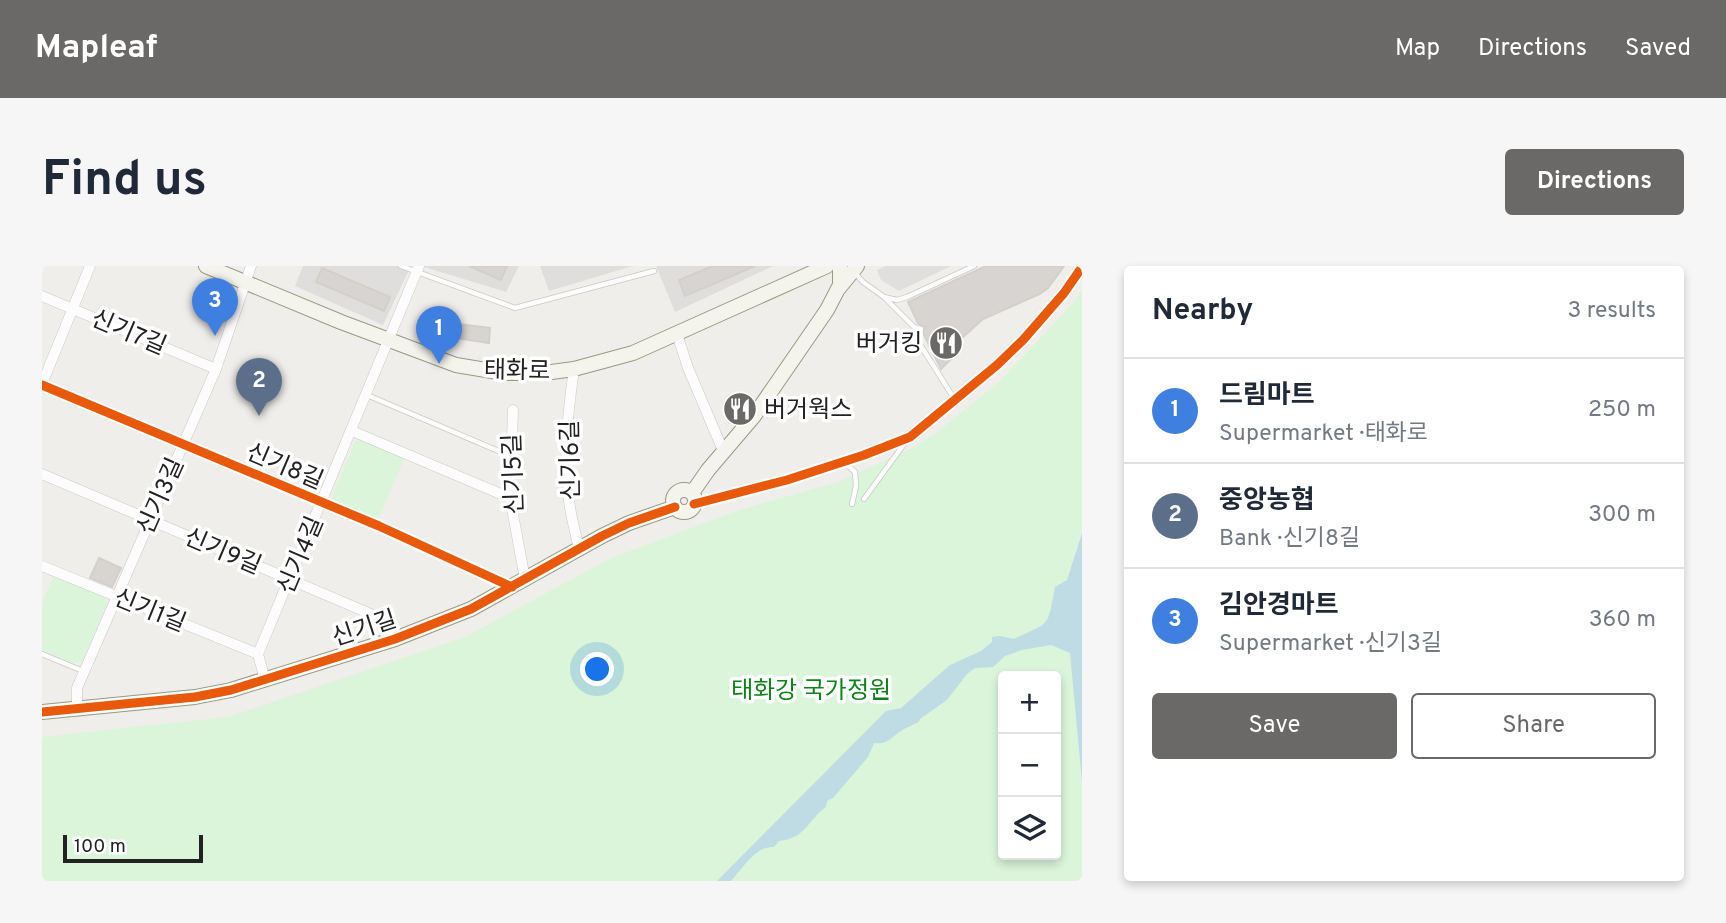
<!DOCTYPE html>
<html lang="en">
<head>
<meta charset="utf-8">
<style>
  body { margin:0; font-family:Overpass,"Noto Sans KR",sans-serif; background:#f6f6f7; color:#1f2937 }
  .controls { position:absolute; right:21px; bottom:21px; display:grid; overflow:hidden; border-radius:7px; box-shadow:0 4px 10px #0003 }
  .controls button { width:63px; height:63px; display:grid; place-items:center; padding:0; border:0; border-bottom:2px solid #e0e1e3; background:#fff; color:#1f2937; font:35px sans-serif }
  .scale { position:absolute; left:21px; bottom:18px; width:140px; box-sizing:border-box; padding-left:7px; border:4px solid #222; border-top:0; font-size:19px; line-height:24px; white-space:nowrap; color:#222; -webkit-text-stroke:5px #fff; paint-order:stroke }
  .you { position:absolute; left:556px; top:404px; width:24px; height:24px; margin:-18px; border:5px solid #fff; border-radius:50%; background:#1a73e8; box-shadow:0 0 0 10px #1a73e833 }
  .badge { display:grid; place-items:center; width:46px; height:46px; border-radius:50%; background:#6a6968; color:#fff; font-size:23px; font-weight:700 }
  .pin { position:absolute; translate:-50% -58px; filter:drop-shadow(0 2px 4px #0008) }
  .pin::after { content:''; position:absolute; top:37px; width:24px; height:21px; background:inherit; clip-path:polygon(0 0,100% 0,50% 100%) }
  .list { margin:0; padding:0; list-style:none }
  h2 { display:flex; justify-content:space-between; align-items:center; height:91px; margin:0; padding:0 28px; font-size:30px }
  h2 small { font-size:23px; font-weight:400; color:#747a83 }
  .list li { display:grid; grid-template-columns:46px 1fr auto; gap:21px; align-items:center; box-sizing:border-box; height:105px; padding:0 28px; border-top:2px solid #e0e1e3 }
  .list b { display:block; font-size:26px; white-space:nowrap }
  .list p { margin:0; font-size:23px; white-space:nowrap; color:#747a83 }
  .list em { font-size:23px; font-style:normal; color:#747a83 }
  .actions { display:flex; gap:14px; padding:21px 28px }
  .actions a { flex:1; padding:16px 0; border:2px solid #6a6968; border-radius:7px; text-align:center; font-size:24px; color:#6a6968 }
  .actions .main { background:#6a6968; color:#fff }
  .icon { flex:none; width:38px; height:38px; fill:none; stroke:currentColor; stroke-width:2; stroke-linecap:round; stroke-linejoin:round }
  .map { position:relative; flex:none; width:1040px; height:615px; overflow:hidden; border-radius:7px }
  header { display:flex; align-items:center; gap:42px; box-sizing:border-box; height:98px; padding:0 35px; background:#6a6968; color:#fff }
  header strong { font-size:33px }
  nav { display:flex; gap:38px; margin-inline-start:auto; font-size:24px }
  .intro { display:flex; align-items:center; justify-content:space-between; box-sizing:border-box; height:168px; padding:0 42px }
  h1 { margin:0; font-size:49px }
  .button { padding:18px 32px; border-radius:7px; background:#6a6968; color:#fff; font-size:24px; font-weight:700 }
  main { display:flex; gap:42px; padding:0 42px }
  aside { flex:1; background:#fff; border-radius:7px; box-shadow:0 4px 10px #0003 }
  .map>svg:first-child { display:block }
</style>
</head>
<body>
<header>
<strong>Mapleaf</strong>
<nav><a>Map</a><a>Directions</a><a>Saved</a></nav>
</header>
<div class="intro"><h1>Find us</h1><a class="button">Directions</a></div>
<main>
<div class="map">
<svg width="1040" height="615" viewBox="0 0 1040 615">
  <rect width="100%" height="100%" fill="#f0eeeb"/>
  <!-- residential -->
  <path fill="#dfdedc" d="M261 0H369L341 59 253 20Z
    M379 0H477L464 26Z
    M498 0H591L507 25Z
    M614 0H731L633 46Z"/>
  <!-- park -->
  <path fill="#daf5da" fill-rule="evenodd" d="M1040 24V263L1025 315 1028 380 1040 516V615H0V471L186 451 423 371 567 293 694 245 796 216 876 179 903 160 958 115 1030 38ZM961 410H1014V589H961Z
    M320 173 363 191 336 254 292 236 290 230 313 176Z
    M12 309 62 330 65 338 40 395 31 397 0 384V337Z"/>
  <!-- parking -->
  <path fill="#e0dfde" d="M844 0H909L857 25 839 14 835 4Z"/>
  <!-- water -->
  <path fill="#bfdbe3" d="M1040 267V516L1028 387 1009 379 980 384 963 390 951 401 933 402 925 408 905 434 878 453 877 456C871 459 865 461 859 465 849 471 846 479 832 477L826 491 791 532 785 535 784 541C765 554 765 572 737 575L732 581C714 579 700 603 689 615H675L844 445 859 442 908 399 939 385 950 376V371L958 370 972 373C1010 355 1005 362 1013 321L1025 314Z"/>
  <!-- building -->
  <path fill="#d7d4d2" stroke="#d3d0cc" stroke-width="2" d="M427 0H465L459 14Z
    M671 0H713L643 30 637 14Z
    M944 0H1022L1006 22 998 28 941 53 909 82 912 90 899 103 881 67 883 61 876 57 866 36Z
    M280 2 348 31 342 45 274 16Z
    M416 58 448 62 447 77 414 72Z
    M57 292 79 302 70 321 48 312Z"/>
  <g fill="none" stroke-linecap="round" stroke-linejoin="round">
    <!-- lane casing -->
    <g stroke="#c9c8c7" stroke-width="6">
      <path id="lane" d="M359 0 473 42 612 5
        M813 7 821 16 842 31 872 61 879 63
        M842 31 855 34 865 31 932 0
        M874 72 913 134
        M325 129 468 190
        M802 196 813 206 814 220 810 238
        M822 233 865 174
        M0 388 41 405"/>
    </g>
    <!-- street casing -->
    <g stroke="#c9c8c7" stroke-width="11">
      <path id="street" d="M0 30 174 103
        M635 68 646 102 682 187
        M532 103C526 145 521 192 527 235 529 251 534 268 537 284
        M0 118 48 0
        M0 119 337 260 470 321
        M471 144 468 232 483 313
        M310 165 468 232
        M0 208 343 354 353 373
        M652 238 745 214 822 189 868 171 955 99 981 74 1022 27 1040 1
        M0 300 216 388
        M223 414 216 388 377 0
        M35 443V422L174 103 209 0"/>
    </g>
    <!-- secondary casing -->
    <g stroke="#999a82" stroke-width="16">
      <path id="secondary" d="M164 0 299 56 414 99 462 107H502L532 103 591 87 785 0
        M797 22 815 0
        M631 235a11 11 0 1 1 22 0a11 11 0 1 1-22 0Z
        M650 227 666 204 712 150 785 44 798 19V0
        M0 446 153 431 189 424 353 373 429 343 560 270 587 257 633 241"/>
    </g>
    <!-- lane -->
    <use href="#lane" stroke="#fdfcfc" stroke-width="4.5"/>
    <!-- street -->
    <use href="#street" stroke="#fdfcfc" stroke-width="10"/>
    <!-- secondary -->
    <use href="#secondary" stroke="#f4f4ed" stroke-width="14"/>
    <!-- cycleway casing -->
    <g stroke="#fff" stroke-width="13">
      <path id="cycleway" d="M0 119 337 260 470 321
        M652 238 745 214 822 189 868 171 955 99 981 74 1022 27 1040 1
        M0 446 153 431 189 424 353 373 429 343 560 270 587 257 633 241"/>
    </g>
    <!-- cycleway -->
    <use href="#cycleway" stroke="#e8590c" stroke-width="9"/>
  </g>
  <!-- icons -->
  <defs>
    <g id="restaurant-disc" transform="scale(1.75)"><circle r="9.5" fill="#6a6968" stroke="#fff"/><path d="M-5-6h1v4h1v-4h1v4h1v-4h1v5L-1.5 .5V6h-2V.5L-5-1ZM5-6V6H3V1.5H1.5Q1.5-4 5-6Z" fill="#fff"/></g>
  </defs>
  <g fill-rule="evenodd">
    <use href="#restaurant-disc" x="904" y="77"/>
    <use href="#restaurant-disc" x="698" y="143"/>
  </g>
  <g text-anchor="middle" stroke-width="7" stroke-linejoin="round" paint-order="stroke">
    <!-- street labels -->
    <g font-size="24" fill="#222" stroke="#fff">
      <text transform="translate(87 66) rotate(23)" y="8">신기7길</text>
      <text transform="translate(475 104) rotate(1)" y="8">태화로</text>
      <text transform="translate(528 194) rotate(-91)" y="8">신기6길</text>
      <text transform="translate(243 200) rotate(23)" y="8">신기8길</text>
      <text transform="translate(471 208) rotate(-92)" y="8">신기5길</text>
      <text transform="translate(118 230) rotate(-66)" y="8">신기3길</text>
      <text transform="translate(181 285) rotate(23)" y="8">신기9길</text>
      <text transform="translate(258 289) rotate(-67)" y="8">신기4길</text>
      <text transform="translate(108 344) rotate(22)" y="8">신기1길</text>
      <text transform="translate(322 362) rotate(-18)" y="8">신기길</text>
    </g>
    <!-- poi labels -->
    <g font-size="24" fill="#222" stroke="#fff" text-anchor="end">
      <text x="880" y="85">버거킹</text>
      <text x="722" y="151" text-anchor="start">버거웍스</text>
    </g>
    <!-- park labels -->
    <g font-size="24" fill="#0c8416" stroke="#fff">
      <text x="769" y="432">태화강 국가정원</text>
    </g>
  </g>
</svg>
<div class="controls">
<button>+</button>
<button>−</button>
<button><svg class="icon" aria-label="layers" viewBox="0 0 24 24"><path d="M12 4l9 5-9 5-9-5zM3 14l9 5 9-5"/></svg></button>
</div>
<div class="scale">100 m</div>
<div class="you"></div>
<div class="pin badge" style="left:397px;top:98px;background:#3f7fe0">1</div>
<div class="pin badge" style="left:217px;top:150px;background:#5c6f8a">2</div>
<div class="pin badge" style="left:173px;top:70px;background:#3f7fe0">3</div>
</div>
<aside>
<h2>Nearby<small>3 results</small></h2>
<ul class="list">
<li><span class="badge" style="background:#3f7fe0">1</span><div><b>드림마트</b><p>Supermarket · 태화로</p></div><em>250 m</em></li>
<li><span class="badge" style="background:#5c6f8a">2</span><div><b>중앙농협</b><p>Bank · 신기8길</p></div><em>300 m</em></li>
<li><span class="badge" style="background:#3f7fe0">3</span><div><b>김안경마트</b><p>Supermarket · 신기3길</p></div><em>360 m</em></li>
</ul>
<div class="actions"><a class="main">Save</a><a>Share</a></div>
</aside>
</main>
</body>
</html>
